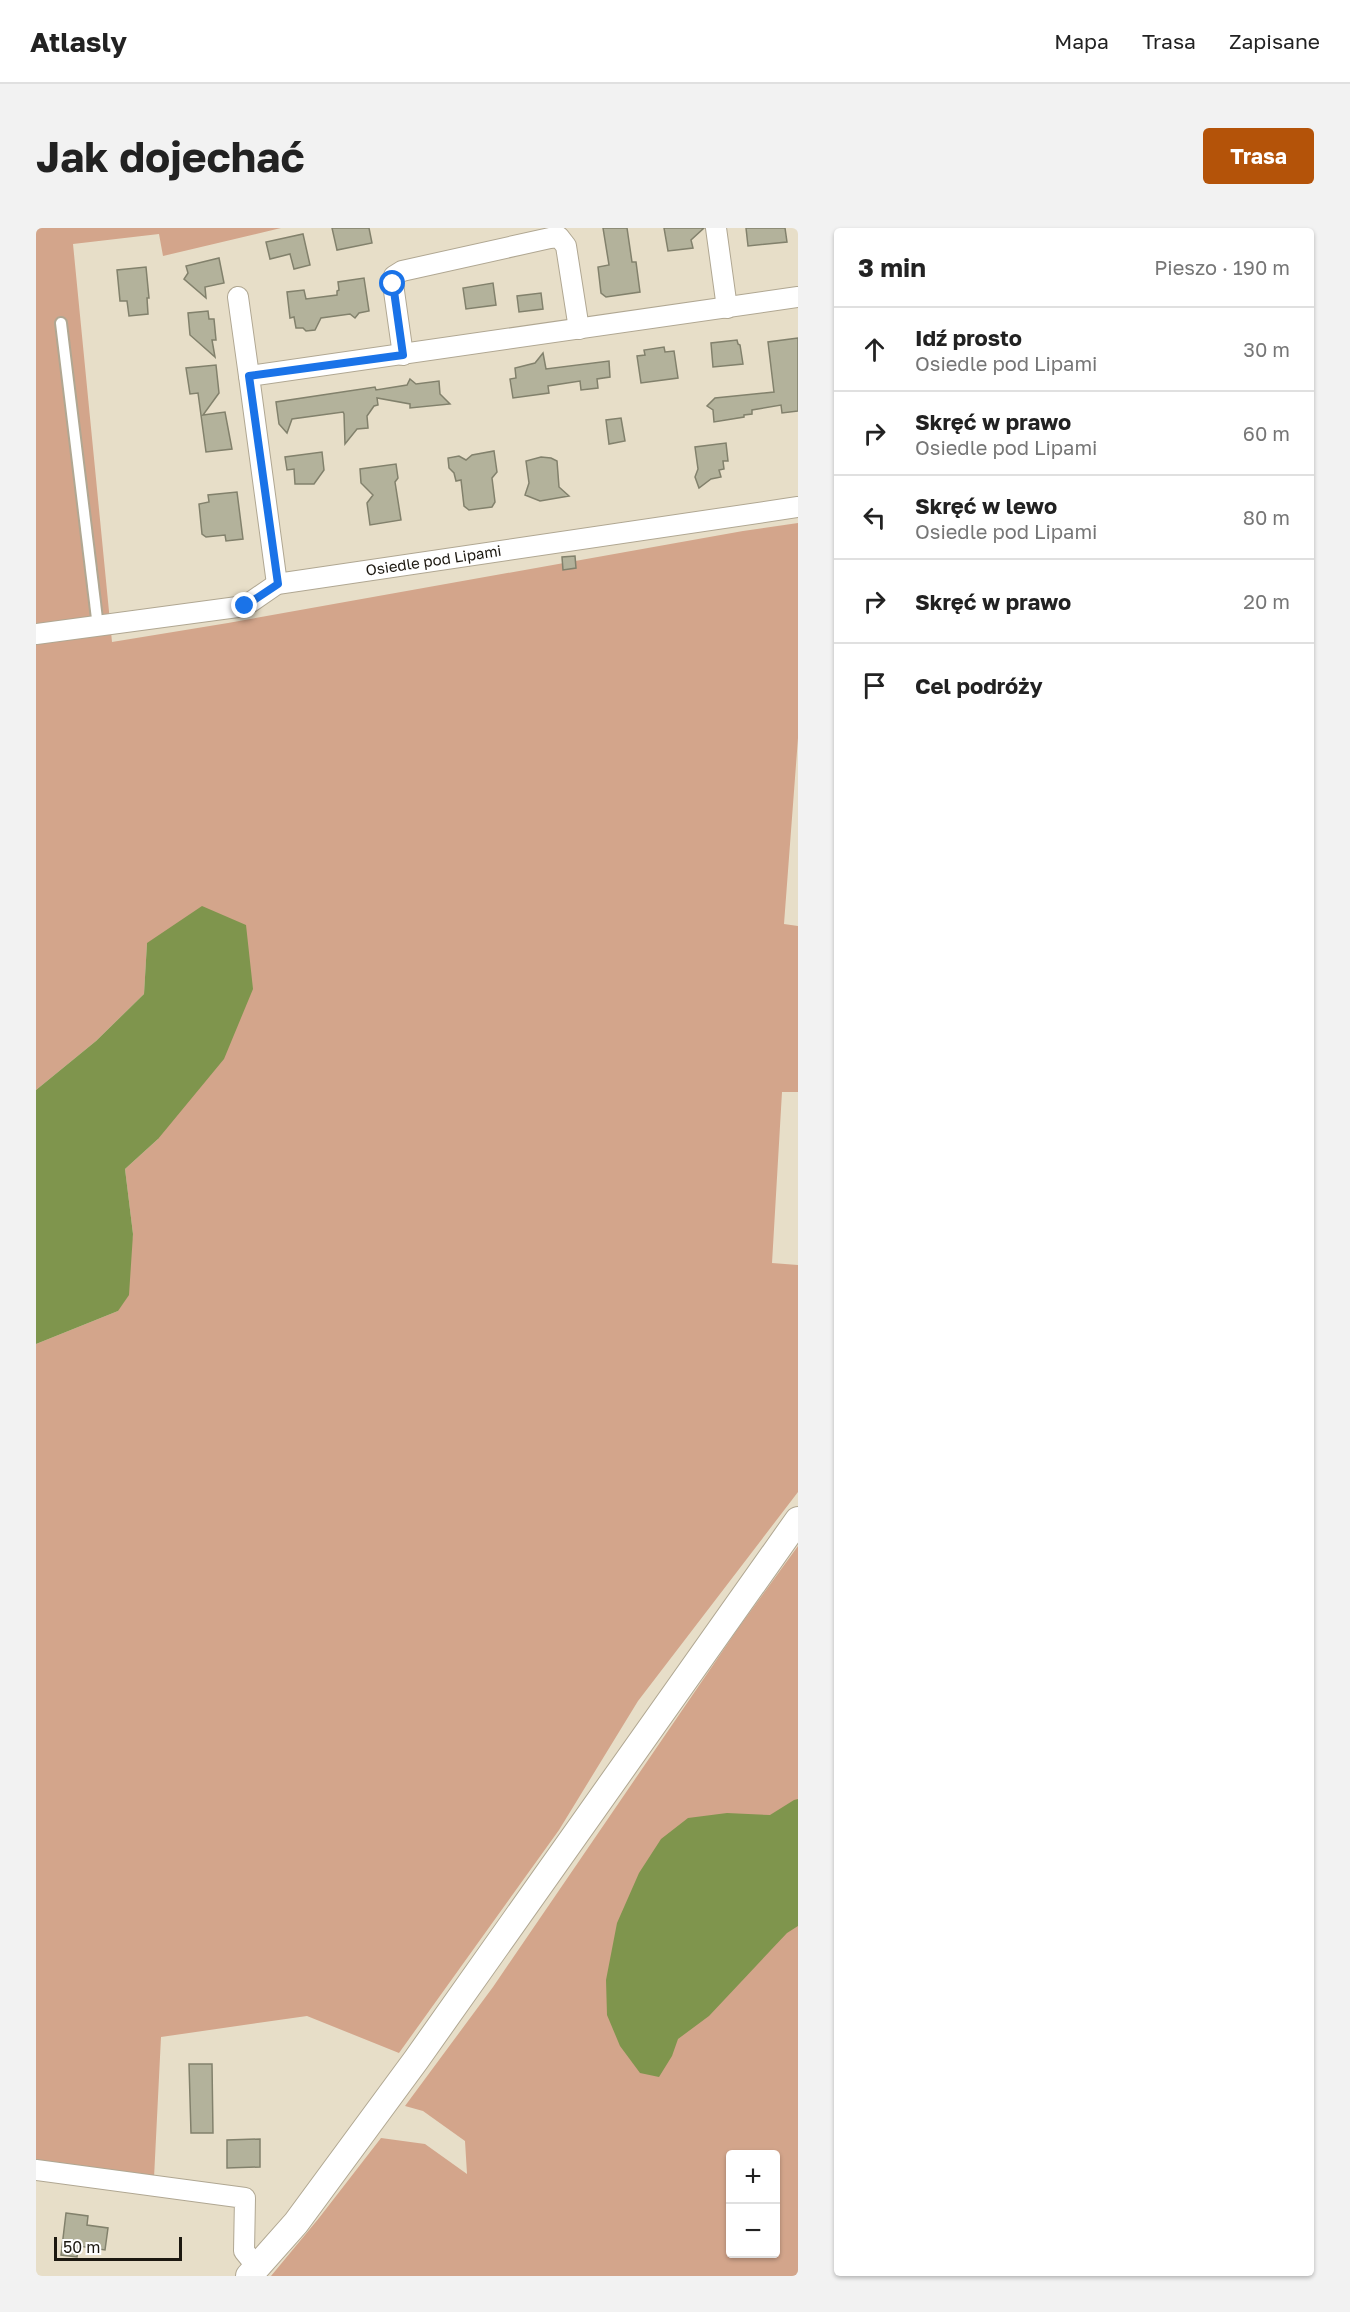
<!DOCTYPE html>
<html lang="pl">
<head>
<meta charset="utf-8">
<style>
  body { margin:0; font-family:"Golos Text",sans-serif; background:#f2f2f2; color:#222 }
  .controls { position:absolute; right:18px; bottom:18px; display:grid; overflow:hidden; border-radius:6px; box-shadow:0 2px 4px #0004 }
  .controls button { width:54px; height:54px; display:grid; place-items:center; padding:0; border:0; border-bottom:2px solid #e0e0e0; background:#fff; color:#222; font:30px sans-serif }
  .scale { position:absolute; left:18px; bottom:15px; width:128px; box-sizing:border-box; padding-left:6px; border:3px solid #1c1810; border-top:0; font-size:16px; line-height:21px; white-space:nowrap; color:#1c1810; -webkit-text-stroke:4px #fff; paint-order:stroke }
  .stop { position:absolute; width:18px; height:18px; margin:-14px; border:4px solid #1a73e8; border-radius:50%; background:#fff }
  .stop.end { background:#1a73e8; border-color:#fff; box-shadow:0 2px 6px #0008 }
  .list { margin:0; padding:0; list-style:none }
  h2 { display:flex; justify-content:space-between; align-items:center; height:78px; margin:0; padding:0 24px; font-size:26px }
  h2 small { font-size:20px; font-weight:400; color:#767676 }
  .list li { display:grid; grid-template-columns:39px 1fr auto; gap:18px; align-items:center; box-sizing:border-box; height:84px; padding:0 24px; border-top:2px solid #e0e0e0 }
  .list b { display:block; font-size:22px; white-space:nowrap }
  .list p { margin:0; font-size:20px; white-space:nowrap; color:#767676 }
  .list em { font-size:20px; font-style:normal; color:#767676 }
  .icon { flex:none; width:33px; height:33px; fill:none; stroke:currentColor; stroke-width:2; stroke-linecap:round; stroke-linejoin:round }
  .map { position:relative; flex:none; width:762px; height:2048px; overflow:hidden; border-radius:6px }
  header { display:flex; align-items:center; gap:36px; box-sizing:border-box; height:84px; padding:0 30px; background:#fff; border-bottom:2px solid #e0e0e0 }
  header strong { font-size:28px }
  nav { display:flex; gap:33px; margin-inline-start:auto; font-size:21px }
  .intro { display:flex; align-items:center; justify-content:space-between; box-sizing:border-box; height:144px; padding:0 36px }
  h1 { margin:0; font-size:42px }
  .button { padding:15px 27px; border-radius:6px; background:#b45309; color:#fff; font-size:21px; font-weight:700 }
  main { display:flex; gap:36px; padding:0 36px }
  aside { flex:1; background:#fff; border-radius:6px; box-shadow:0 2px 4px #0004 }
  .map>svg:first-child { display:block }
</style>
</head>
<body>
<header>
<strong>Atlasly</strong>
<nav><a>Mapa</a><a>Trasa</a><a>Zapisane</a></nav>
</header>
<div class="intro"><h1>Jak dojechać</h1><a class="button">Trasa</a></div>
<main>
<div class="map">
<svg width="762" height="2048" viewBox="0 0 762 2048">
  <rect width="100%" height="100%" fill="#e7dec8"/>
  <!-- green -->
  <path fill="#d3a58b" fill-rule="evenodd" d="M0 0H245L127 28 123 6 37 16 76 414 192 395 707 303 762 295V510L748 696 762 698V864H746L736 1035 762 1037V1264L602 1473 523 1602 363 1825 271 1788 125 1809 118 1950 0 1934V1116L82 1083 97 1006 89 941 122 911 111 715 108 766 60 813 0 862Z
    M762 1318V2048H235L283 1990 345 1910 389 1916 431 1946 429 1913 387 1883 369 1878 457 1759 703 1399ZM694 1926H740V2026H694Z"/>
  <!-- water -->
  <path fill="#7f954d" d="M166 678 210 697 217 761 188 831 122 911 89 941 97 1006 93 1067 82 1083 0 1116V862L60 813 108 766 111 715Z
    M762 1571V1698L751 1705 673 1788 642 1811 636 1828 623 1849 604 1845 584 1818 571 1787 570 1752 581 1695 603 1645 625 1611 652 1590 691 1585 734 1587 758 1572Z"/>
  <!-- building -->
  <path fill="#b3b29b" stroke="#82816c" stroke-width="1.5" d="M296 0H333L336 15 301 22Z
    M567 0H591L596 34H600L604 64 570 69 565 65 562 39 573 37Z
    M628 0H668L655 12 657 20 632 23Z
    M710 0H749L751 14 712 18Z
    M267 6 274 37 258 41 254 26 234 31 230 14Z
    M183 30 188 55 169 59 170 70 148 51 152 45 150 38Z
    M110 39 113 70H111L112 86 93 88 91 73H84L81 42Z
    M328 50 333 83 323 85 319 90 314 86 285 90 279 102 270 103 267 100H260L258 89 254 90 251 64 268 62 270 71 301 67V63L303 62 302 54Z
    M457 55 460 77 430 81 427 60Z
    M505 65 507 81 483 84 481 68Z
    M172 83 173 91H178L180 112H176L179 129 154 107 152 85Z
    M762 110V183L746 185 745 177 716 182V186L708 187V189L678 194 677 182 671 178 679 170 738 164 732 114Z
    M701 112 702 116 704 117 707 136 677 139 675 115Z
    M628 119 629 124 638 123 642 150 605 155 601 128 609 127 608 122Z
    M507 125 510 141 573 133 574 149 561 151 562 160 545 162 544 153 512 158 513 165 477 170 474 151 480 150 479 140 499 135Z
    M180 137 183 165 167 187 189 184 196 221 170 224 162 165 154 166 150 140Z
    M374 151 380 156 403 153 404 166 414 176 374 180V176L341 170 342 177 338 178 331 188 332 200 321 201 309 216 308 186 307 184 256 191 251 205 243 196 240 174 339 159 340 162 371 157Z
    M585 190 589 213 573 216 570 192Z
    M690 215 692 233H687L688 241 683 242 685 249 675 251 663 260 659 249 662 241 659 219Z
    M458 223 461 244 456 250 459 274 456 279 433 282 428 278 425 252 420 253 418 245 413 240 412 230 423 228 430 232 436 227Z
    M286 224 288 242 278 256H259L258 241 251 242 249 229Z
    M505 229 515 230 521 233 523 259 533 268 504 273 489 267 493 255 490 233Z
    M360 236 362 250 359 254 365 292 334 297 331 275 337 267 325 255 324 241Z
    M201 264 207 311 190 313 189 307 170 309 166 306 163 276 173 274 172 267Z
    M539 328 540 340 527 342 526 329Z
    M153 1836H176L177 1905H155Z
    M224 1911V1939L191 1940V1912Z
    M30 1985 52 1988 51 1997 72 2000 69 2022 43 2018 41 2029 25 2027Z"/>
  <g fill="none" stroke-linecap="round" stroke-linejoin="round">
    <!-- service casing -->
    <g stroke="#b0a792" stroke-width="14">
      <path id="service" d="M25 95 62 399"/>
    </g>
    <!-- minor casing -->
    <g stroke="#b0a792" stroke-width="22">
      <g id="minor">
        <path d="M680 0 691 80"/>
        <path d="M202 69 213 148"/>
        <path d="M367 127 357 56 358 48 366 43 514 10 523 9 530 18 543 101"/>
        <path d="M241 356 213 148 762 69"/>
        <path id="s1" d="M0 406 209 378 241 356 762 279"/>
        <path d="M0 1942 209 1970 208 2023 221 2039"/>
      </g>
    </g>
    <!-- tertiary casing -->
    <g stroke="#b0a792" stroke-width="28">
      <path id="tertiary" d="M213 2048 260 1995 380 1832 762 1292"/>
    </g>
    <!-- service -->
    <use href="#service" stroke="#fff" stroke-width="10"/>
    <!-- minor -->
    <use href="#minor" stroke="#fff" stroke-width="20"/>
    <!-- tertiary -->
    <use href="#tertiary" stroke="#fff" stroke-width="26"/>
  </g>
  <g fill="none" stroke-linecap="round" stroke-linejoin="round">
    <!-- route -->
    <path stroke="#1a73e8" stroke-width="8" d="M209 378 242 356 213 148 367 127 357 56"/>
  </g>
  <g text-anchor="middle" stroke-width="6" stroke-linejoin="round" paint-order="stroke">
    <!-- street labels -->
    <g font-size="15" fill="#1c1810" stroke="#fff">
      <text dy="5" stroke="none"><textPath href="#s1" startOffset="408">Osiedle pod Lipami</textPath></text>
    </g>
  </g>
</svg>
<div class="controls">
<button>+</button>
<button>−</button>
</div>
<div class="scale">50 m</div>
<div class="stop" style="left:357px;top:56px"></div>
<div class="stop end" style="left:209px;top:378px"></div>
</div>
<aside>
<h2>3 min<small>Pieszo · 190 m</small></h2>
<ul class="list">
<li><svg class="icon" aria-label="ahead" viewBox="0 0 24 24"><path d="M12 20V5M6 11l6-6 6 6"/></svg><div><b>Idź prosto</b><p>Osiedle pod Lipami</p></div><em>30 m</em></li>
<li><svg class="icon" aria-label="right" viewBox="0 0 24 24"><path d="M7 20v-9h11M14 6l5 5-5 5"/></svg><div><b>Skręć w prawo</b><p>Osiedle pod Lipami</p></div><em>60 m</em></li>
<li><svg class="icon" aria-label="left" viewBox="0 0 24 24"><path d="M17 20v-9H6M10 6l-5 5 5 5"/></svg><div><b>Skręć w lewo</b><p>Osiedle pod Lipami</p></div><em>80 m</em></li>
<li><svg class="icon" aria-label="right" viewBox="0 0 24 24"><path d="M7 20v-9h11M14 6l5 5-5 5"/></svg><div><b>Skręć w prawo</b></div><em>20 m</em></li>
<li><svg class="icon" aria-label="arrive" viewBox="0 0 24 24"><path d="M6 21V4h12l-3 4 3 4H6"/></svg><div><b>Cel podróży</b></div></li>
</ul>
</aside>
</main>
</body>
</html>
